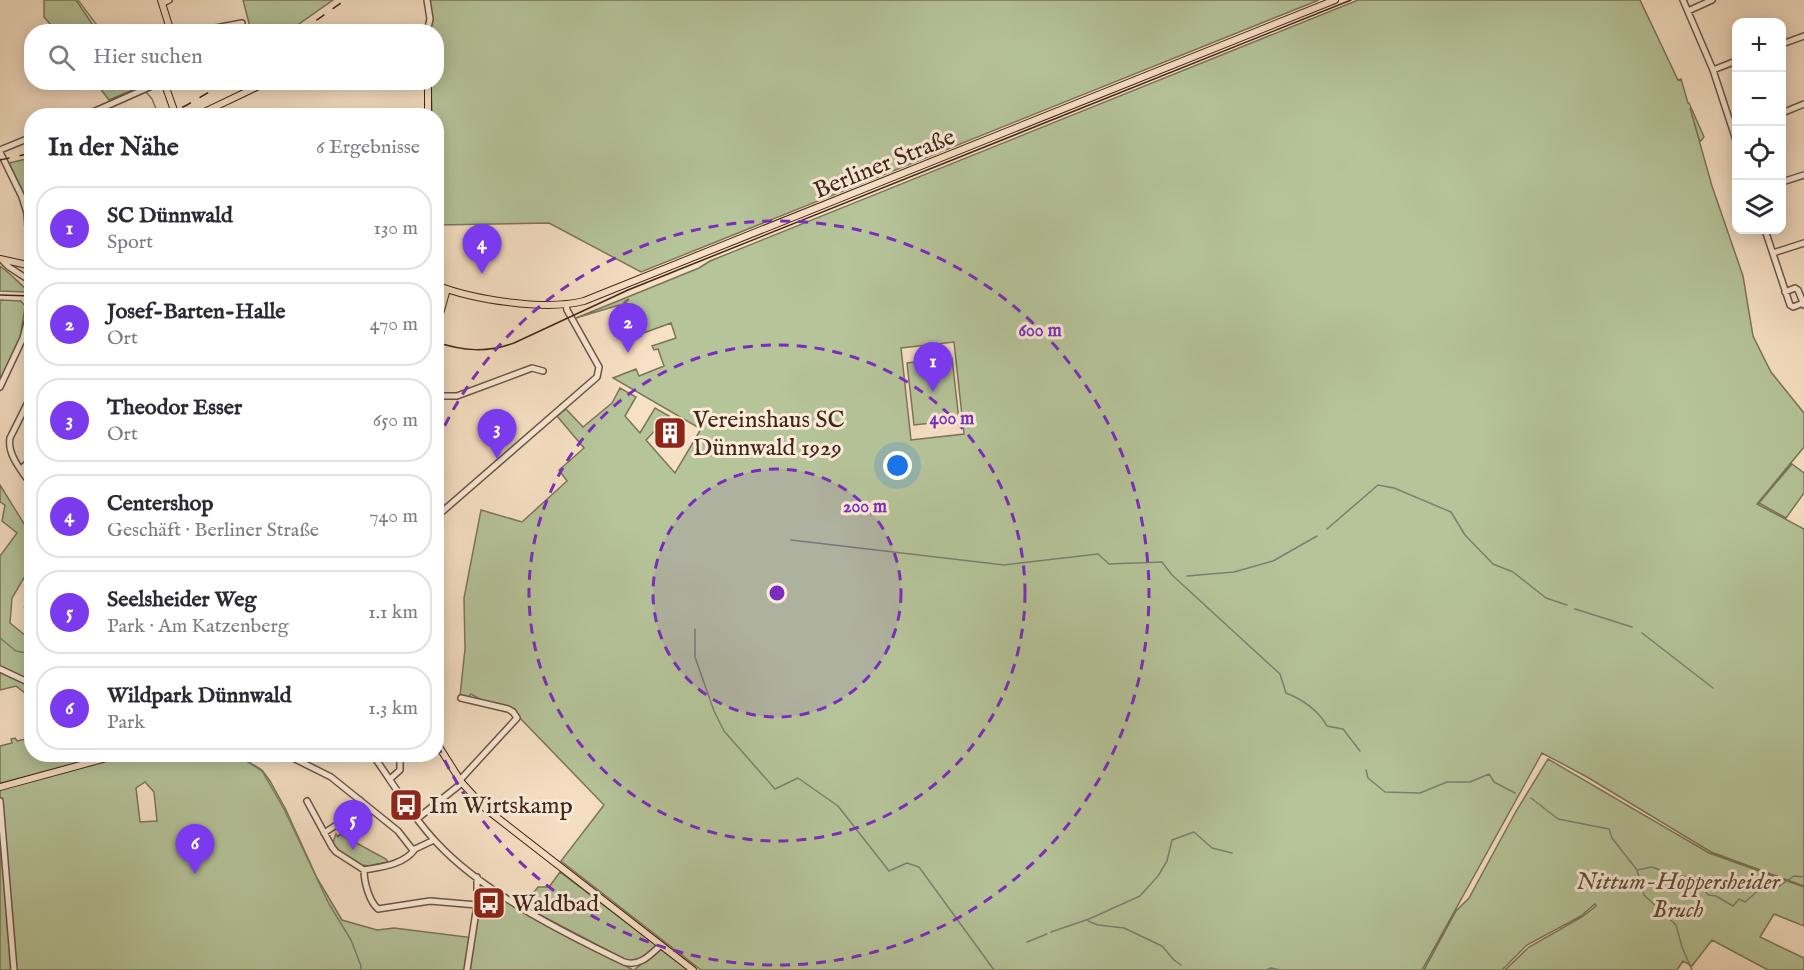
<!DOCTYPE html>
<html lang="de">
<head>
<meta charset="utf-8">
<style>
  body { margin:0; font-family:"IM FELL English",serif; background:#f2f2f3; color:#2b2b33 }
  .controls { position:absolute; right:18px; top:18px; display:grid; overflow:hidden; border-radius:12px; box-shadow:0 3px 15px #0003 }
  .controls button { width:54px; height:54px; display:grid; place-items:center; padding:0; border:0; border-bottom:2px solid #e1e1e2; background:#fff; color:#2b2b33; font:30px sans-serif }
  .you { position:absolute; left:898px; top:466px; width:21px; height:21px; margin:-15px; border:4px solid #fff; border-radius:50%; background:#1a73e8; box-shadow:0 0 0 9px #1a73e833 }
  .badge { display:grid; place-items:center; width:39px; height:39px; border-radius:50%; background:#7c3aed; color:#fff; font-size:20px; font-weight:700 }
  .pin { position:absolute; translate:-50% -50px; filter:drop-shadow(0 2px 3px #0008) }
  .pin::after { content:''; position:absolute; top:32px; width:21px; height:18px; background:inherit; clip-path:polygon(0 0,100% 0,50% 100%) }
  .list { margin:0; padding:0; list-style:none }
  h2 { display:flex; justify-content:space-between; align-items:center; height:78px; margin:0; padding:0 24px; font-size:26px }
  h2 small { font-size:20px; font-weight:400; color:#7c7c81 }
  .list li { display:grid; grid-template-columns:39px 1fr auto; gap:18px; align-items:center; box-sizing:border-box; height:84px; margin:0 12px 12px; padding:0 12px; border:2px solid #e1e1e2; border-radius:24px }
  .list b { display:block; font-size:22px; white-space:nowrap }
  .list p { margin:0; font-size:20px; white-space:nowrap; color:#7c7c81 }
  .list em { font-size:20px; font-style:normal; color:#7c7c81 }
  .icon { flex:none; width:33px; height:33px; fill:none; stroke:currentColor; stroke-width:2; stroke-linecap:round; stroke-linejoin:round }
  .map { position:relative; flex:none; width:1804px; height:970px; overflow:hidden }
  .search { position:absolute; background:#fff; box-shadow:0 3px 15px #0003; left:24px; top:24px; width:420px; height:66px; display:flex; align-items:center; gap:15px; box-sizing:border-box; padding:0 21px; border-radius:24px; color:#7c7c81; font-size:22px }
  .panel { position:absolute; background:#fff; box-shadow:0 3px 15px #0003; left:24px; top:108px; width:420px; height:654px; border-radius:24px }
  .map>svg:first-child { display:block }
</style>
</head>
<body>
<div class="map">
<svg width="1804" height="970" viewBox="0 0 1804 970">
  <rect width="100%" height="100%" fill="#f7e1c5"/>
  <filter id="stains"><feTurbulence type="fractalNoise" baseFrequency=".00333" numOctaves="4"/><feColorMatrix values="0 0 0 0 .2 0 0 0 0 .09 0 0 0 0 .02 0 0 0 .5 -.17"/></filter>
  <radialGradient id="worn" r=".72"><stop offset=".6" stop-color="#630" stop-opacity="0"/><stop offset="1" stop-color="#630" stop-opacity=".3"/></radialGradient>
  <!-- green -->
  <path fill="#b6c49a" stroke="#7c745a" stroke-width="1.5" fill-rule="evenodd" d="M44 0H76L97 31H56L44 17Z
    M243 0H333L289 31H251Z
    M428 0H1319L641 272 549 223 437 225 436 116 432 115 431 83 436 82V32L429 31Z
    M1358 0H1640L1678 80 1681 79 1688 103H1689L1704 137 1700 142 1690 108 1712 186 1743 276 1753 336 1771 372 1804 413V447L1757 504 1804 529V886L1711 852 1587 777 1542 753 1422 970H701L561 861 604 805 520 718 515 709 483 701 471 694 468 698 460 696 465 649 464 598 481 510 522 522 567 481 559 470 584 448 557 416 566 409 583 427 612 403 620 388 636 397 625 416 640 433 655 408 669 416 646 440 675 473 701 429 613 378 636 369 639 376 664 366 658 349 654 350 652 346 676 338 671 323 627 339 625 335 636 330 638 327 626 308 623 306 629 299 625 301 622 306 619 305 576 318 699 268 710 261ZM954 342 964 434 911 440 901 348Z
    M96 83H134L138 88 109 100Z
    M31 158V221L28 204 9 163Z
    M0 266C10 273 17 281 26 289V292L0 291Z
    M0 300 21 301 25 306 20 339 0 380Z
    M952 358 959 420 914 425 907 363Z
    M1792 464 1804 473V493L1786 518 1759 503Z
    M0 485 31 535V566L12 598 10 623 31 640V698L16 686 0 690V556L17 533 2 521 5 505 0 502Z
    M15 738 17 741 31 738 32 754 237 755 262 770 270 781 286 810 317 878 342 920 377 930 394 928 474 938 480 891 489 905 499 895 633 970H0V746L12 743 11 739ZM145 782 154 792 157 821 140 822 136 788Z
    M1548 759 1709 853 1804 887V926L1774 914 1760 937 1804 958V970H1768L1712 940 1692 966 1683 961 1677 970H1505L1529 947 1582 917 1596 906 1595 904 1581 916 1527 945 1502 970H1424L1456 911 1469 898 1515 813Z
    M336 834 338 837 340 834 386 859 388 862 369 866 362 865 336 849 333 842Z
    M560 872 657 946 640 960 628 961 523 906 538 887H549Z
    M660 949 688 970H634Z"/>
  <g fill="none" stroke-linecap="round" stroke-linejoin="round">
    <!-- stream -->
    <path stroke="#798173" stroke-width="1.5" d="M78 0 102 32
      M139 82 142 87
      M146 92 152 99 159 116
      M1327 529 1378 485 1394 488 1451 512 1465 535 1493 564 1513 572 1546 598 1567 605
      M791 540 1004 565 1098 554 1109 564 1162 562 1172 575 1280 674 1286 693C1302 699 1319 711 1327 726L1343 729 1360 751
      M1187 576 1234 572 1273 561 1317 536
      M1575 609 1632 627
      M695 629V657L714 711 724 731 775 789 798 778 838 806 889 871 907 863 919 867 994 970
      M1642 633 1713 688
      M0 638 16 651 32 654
      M235 754 262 771 266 778 284 809 329 904 351 940 361 966 360 970
      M1366 770 1368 778 1385 792 1420 793 1447 782H1470L1489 774 1494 782 1515 793
      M1531 798 1558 819 1609 829 1612 838 1637 870 1644 895 1676 925 1682 947 1692 970
      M1637 870 1652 867 1676 876 1695 877 1708 895 1716 896 1733 906 1739 899 1745 902 1768 882 1778 887 1794 876 1804 877
      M1088 921 1098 925 1124 928 1162 946 1174 960 1181 965
      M1051 932 1089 919 1140 896 1158 876 1167 861 1172 840 1194 832 1212 848 1232 853
      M1027 942 1047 934
      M1266 970 1271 968 1280 970"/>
    <!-- minor casing -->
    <g stroke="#6f5445" stroke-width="8">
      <path id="minor" d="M427 0 430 19 427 32
        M1683 0 1713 70 1736 140
        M163 3 169 0
        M1688 11 1712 0
        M226 26 242 23
        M205 30 226 26 227 32
        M1782 44 1804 36
        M1713 70 1736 61
        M1782 113 1804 104
        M84 116 154 85 163 83
        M0 150 32 137
        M0 152 22 197 27 213 31 268
        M1782 182 1804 175
        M1765 230 1790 305 1793 307 1803 303
        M1773 253 1804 243
        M2 260 9 267 32 282
        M1785 292 1795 288 1798 290 1804 305
        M0 387 23 338 32 303
        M32 394 10 438C7 455 22 471 32 486
        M436 396H457L532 368 543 371
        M21 469 32 459
        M436 517 597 377 599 367 567 310 566 304
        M28 607 32 610
        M0 669 32 684
        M285 754 331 777 398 831 412 849H415L434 840
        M372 754C393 783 413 818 438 844 484 893 564 933 624 962 640 967 650 955 661 945
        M390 779 400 770V754
        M460 780 517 718 513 712 508 709 461 698
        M0 801 14 970
        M307 801 332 847 336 852 364 870C381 867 404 865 415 849
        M418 818 462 783
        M324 833 341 822 360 800
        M364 870C364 882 369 901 378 909L430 901 477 905
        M467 970 477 905V877"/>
    </g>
    <!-- major casing -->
    <g stroke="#42251a" stroke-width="8">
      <path id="major" d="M161 0 171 32
        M164 82 176 116
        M428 82V116
        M196 116 267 82
        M0 259 32 266
        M436 285C473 300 546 311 584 301L1335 0
        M436 328 447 289
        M436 742 462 783 486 809 693 970
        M0 787 121 754"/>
    </g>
    <!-- minor -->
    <use href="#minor" stroke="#faecd9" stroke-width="5"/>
    <!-- major -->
    <use href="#major" stroke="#f7e1c5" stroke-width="6"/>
    <!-- tram -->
    <path stroke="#42251a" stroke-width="1.5" d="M0 295 32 296
      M436 342C463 351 487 353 514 343L628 290 1351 0"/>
    <!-- rail -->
    <path stroke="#42251a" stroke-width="1.5" stroke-dasharray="10 10" stroke-linecap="butt" d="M300 32 345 0
      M164 116 187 105 226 82
      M0 160 32 153"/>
  </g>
  <!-- distance rings -->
  <circle cx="777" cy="593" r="124" fill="#7b2cbf" fill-opacity=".12"/>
  <g fill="none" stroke="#7b2cbf" stroke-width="3" stroke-dasharray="10 8">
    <circle cx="777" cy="593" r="124"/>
    <circle cx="777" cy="593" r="248"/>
    <path d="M437 442A372 372 0 1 1 437 744"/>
  </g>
  <!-- icons -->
  <defs>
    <g id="building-square" transform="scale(1.725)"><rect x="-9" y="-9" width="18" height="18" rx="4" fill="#8f2418" stroke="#faecd9"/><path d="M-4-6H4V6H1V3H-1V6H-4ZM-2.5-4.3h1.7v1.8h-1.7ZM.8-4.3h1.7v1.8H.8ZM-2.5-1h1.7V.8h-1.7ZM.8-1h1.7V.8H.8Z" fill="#fff"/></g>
    <g id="bus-square" transform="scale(1.725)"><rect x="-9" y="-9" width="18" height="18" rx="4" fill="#8f2418" stroke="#faecd9"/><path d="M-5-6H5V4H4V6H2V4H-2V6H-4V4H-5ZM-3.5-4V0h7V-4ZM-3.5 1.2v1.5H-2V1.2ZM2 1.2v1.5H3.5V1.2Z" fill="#fff"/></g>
  </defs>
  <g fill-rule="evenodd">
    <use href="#building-square" x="670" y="433"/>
    <use href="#bus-square" x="406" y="805"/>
    <use href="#bus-square" x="489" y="903"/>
  </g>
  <g text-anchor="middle" stroke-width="6" stroke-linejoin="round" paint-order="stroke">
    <!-- street labels -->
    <g font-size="24" fill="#42251a" stroke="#faecd9">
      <text transform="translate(884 163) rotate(-22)" y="8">Berliner Straße</text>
    </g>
    <!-- poi labels -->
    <g font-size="24" fill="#42251a" stroke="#faecd9" text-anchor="start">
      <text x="693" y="427">Vereinshaus SC<tspan x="693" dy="28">Dünnwald 1929</tspan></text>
      <text x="429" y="813">Im Wirtskamp</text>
      <text x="512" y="911">Waldbad</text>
    </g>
    <!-- park labels -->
    <g font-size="24" font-style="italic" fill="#5f4d3a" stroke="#faecd9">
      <text x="1678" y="889">Nittum-Hoppersheider<tspan x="1678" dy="28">Bruch</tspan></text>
    </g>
  </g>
  <circle cx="777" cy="593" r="9" fill="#7b2cbf" stroke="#faecd9" stroke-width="3"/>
  <g font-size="18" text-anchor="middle" font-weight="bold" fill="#7b2cbf" stroke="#faecd9" stroke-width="6" stroke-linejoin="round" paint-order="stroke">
    <text x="1040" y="336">600 m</text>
    <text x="952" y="424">400 m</text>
    <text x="865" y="512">200 m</text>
  </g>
  <rect width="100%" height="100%" filter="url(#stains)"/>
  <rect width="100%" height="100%" fill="url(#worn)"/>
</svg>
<div class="controls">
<button>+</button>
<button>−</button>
<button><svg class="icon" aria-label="locate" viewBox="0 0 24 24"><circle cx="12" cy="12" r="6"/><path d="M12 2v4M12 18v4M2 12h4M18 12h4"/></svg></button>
<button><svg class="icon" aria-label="layers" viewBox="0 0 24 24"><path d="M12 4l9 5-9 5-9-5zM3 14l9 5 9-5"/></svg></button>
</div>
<div class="you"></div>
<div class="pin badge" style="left:933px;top:392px">1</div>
<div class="pin badge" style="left:628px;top:353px">2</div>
<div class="pin badge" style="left:497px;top:459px">3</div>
<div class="pin badge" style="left:482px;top:274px">4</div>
<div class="pin badge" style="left:353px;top:850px">5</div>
<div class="pin badge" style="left:195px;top:874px">6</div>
<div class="search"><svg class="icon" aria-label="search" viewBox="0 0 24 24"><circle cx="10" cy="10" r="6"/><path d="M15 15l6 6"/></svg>Hier suchen</div>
<section class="panel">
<h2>In der Nähe<small>6 Ergebnisse</small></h2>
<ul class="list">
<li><span class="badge">1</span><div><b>SC Dünnwald</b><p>Sport</p></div><em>130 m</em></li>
<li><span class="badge">2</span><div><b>Josef-Barten-Halle</b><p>Ort</p></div><em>470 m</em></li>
<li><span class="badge">3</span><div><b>Theodor Esser</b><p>Ort</p></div><em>650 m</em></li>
<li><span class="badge">4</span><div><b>Centershop</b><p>Geschäft · Berliner Straße</p></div><em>740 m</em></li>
<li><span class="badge">5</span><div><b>Seelsheider Weg</b><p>Park · Am Katzenberg</p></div><em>1.1 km</em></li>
<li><span class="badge">6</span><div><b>Wildpark Dünnwald</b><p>Park</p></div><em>1.3 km</em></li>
</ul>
</section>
</div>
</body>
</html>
